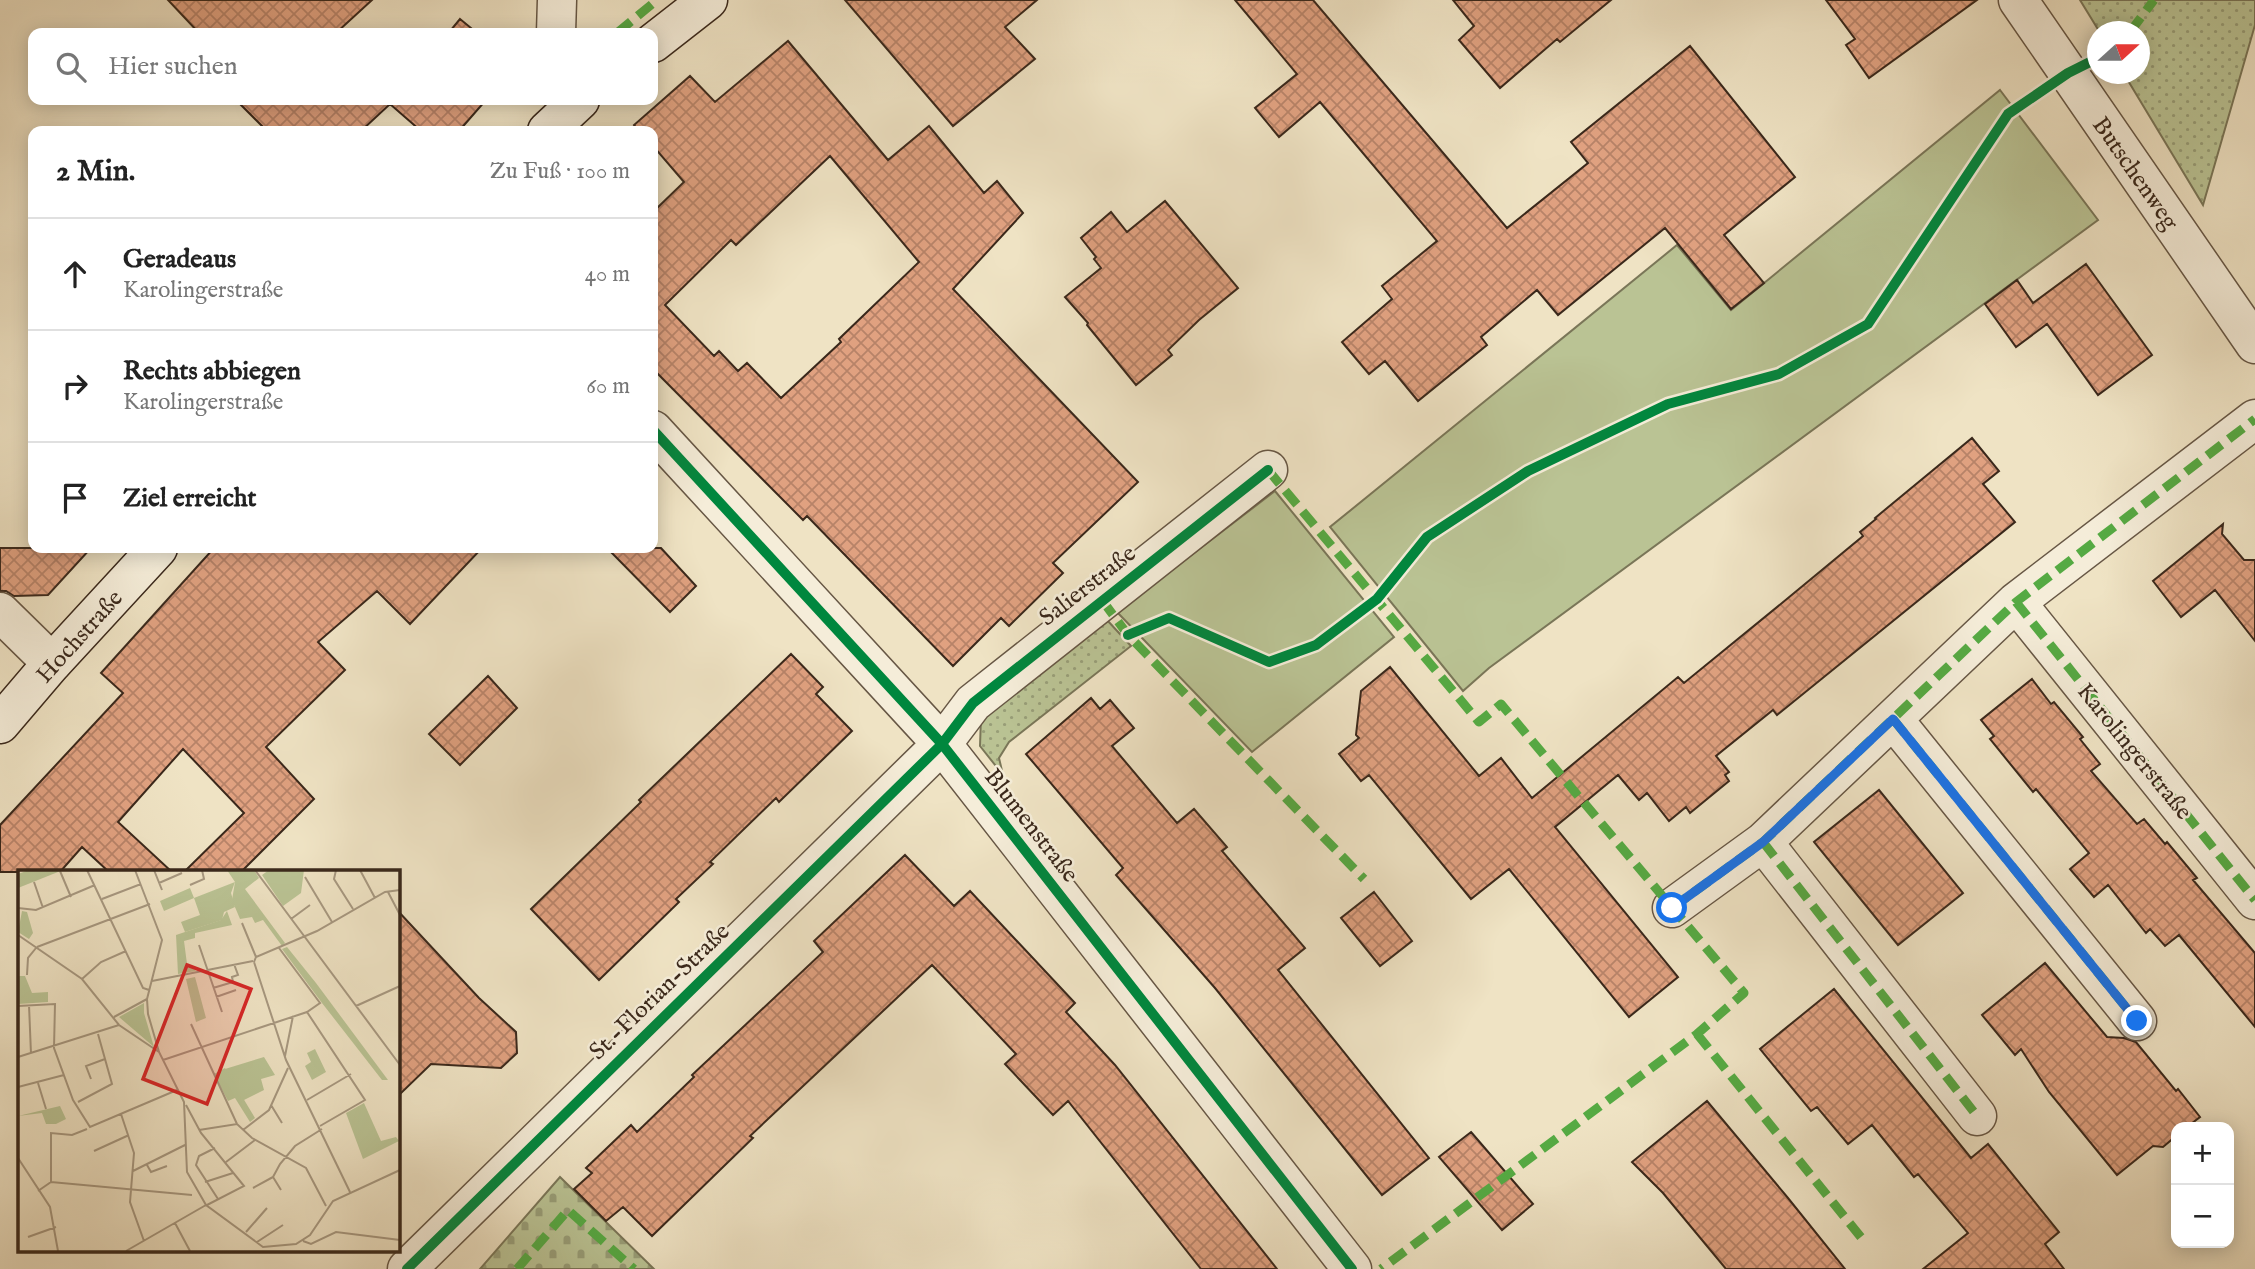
<!DOCTYPE html>
<html lang="de">
<head>
<meta charset="utf-8">
<style>
  body { margin:0; font-family:"IM FELL English",serif; background:#f6f6f6; color:#222 }
  .controls { position:absolute; right:21px; bottom:21px; display:grid; overflow:hidden; border-radius:14px; box-shadow:0 4px 18px #0003 }
  .controls button { width:63px; height:63px; display:grid; place-items:center; padding:0; border:0; border-bottom:2px solid #e0e0e0; background:#fff; color:#222; font:35px sans-serif }
  .compass { position:absolute; left:2087px; top:21px; width:63px; height:63px; border-radius:50%; background:#fff; box-shadow:0 4px 18px #0003; rotate:69deg }
  .stop { position:absolute; width:21px; height:21px; margin:-16px; border:5px solid #1a73e8; border-radius:50%; background:#fff }
  .stop.end { background:#1a73e8; border-color:#fff; box-shadow:0 2px 7px #0008 }
  .list { margin:0; padding:0; list-style:none }
  h2 { display:flex; justify-content:space-between; align-items:center; height:91px; margin:0; padding:0 28px; font-size:30px }
  h2 small { font-size:23px; font-weight:400; color:#767676 }
  .list li { display:grid; grid-template-columns:46px 1fr auto; gap:21px; align-items:center; box-sizing:border-box; height:112px; padding:0 28px; border-top:2px solid #e0e0e0 }
  .list b { display:block; font-size:26px; white-space:nowrap }
  .list p { margin:0; font-size:23px; white-space:nowrap; color:#767676 }
  .list em { font-size:23px; font-style:normal; color:#767676 }
  .icon { flex:none; width:38px; height:38px; fill:none; stroke:currentColor; stroke-width:2; stroke-linecap:round; stroke-linejoin:round }
  .map { position:relative; flex:none; width:2255px; height:1269px; overflow:hidden }
  .search { position:absolute; background:#fff; box-shadow:0 4px 18px #0003; left:28px; top:28px; width:630px; height:77px; display:flex; align-items:center; gap:18px; box-sizing:border-box; padding:0 24px; border-radius:14px; color:#767676; font-size:26px }
  .panel { position:absolute; background:#fff; box-shadow:0 4px 18px #0003; left:28px; top:126px; width:630px; height:427px; border-radius:14px }
  .map>svg:first-child { display:block }
</style>
</head>
<body>
<div class="map">
<svg width="2255" height="1269" viewBox="0 0 2255 1269">
  <defs>
    <pattern id="grass-dots" width="8" height="8" patternUnits="userSpaceOnUse" patternTransform="scale(1.75)"><rect width="8" height="8" fill="#bac394"/><path d="M2 2h.1M6 6h.1" fill="none" stroke="#989e78" stroke-width="1.8" stroke-linecap="round"/></pattern>
    <pattern id="cemetery-stones" width="16" height="16" patternUnits="userSpaceOnUse" patternTransform="scale(1.75)"><rect width="16" height="16" fill="#bac394"/><path d="M2 7V4a2 2 0 0 1 4 0v3zM10 15v-3a2 2 0 0 1 4 0v3z" fill="#989e78"/></pattern>
    <pattern id="building-cross-hatch" width="8" height="8" patternUnits="userSpaceOnUse" patternTransform="scale(1.75)"><rect width="8" height="8" fill="#e0a180"/><path d="M0 0l8 8M0 8l8-8" fill="none" stroke="#b78368"/></pattern>
  </defs>
  <rect width="100%" height="100%" fill="#efe3c4"/>
  <filter id="stains"><feTurbulence type="fractalNoise" baseFrequency=".00286" numOctaves="4"/><feColorMatrix values="0 0 0 0 .2 0 0 0 0 .09 0 0 0 0 .02 0 0 0 .5 -.17"/></filter>
  <radialGradient id="worn" r=".72"><stop offset=".6" stop-color="#630" stop-opacity="0"/><stop offset="1" stop-color="#630" stop-opacity=".3"/></radialGradient>
  <!-- grass -->
  <path fill="url(#grass-dots)" stroke="#7a7658" stroke-width="2" d="M2080 0H2255V25L2203 205 2124 74H2140V32L2099 31Z
    M1107 620 1131 646 1009 742 999 758 1003 775 980 746 981 717Z"/>
  <!-- cemetery -->
  <path fill="url(#cemetery-stones)" stroke="#7a7658" stroke-width="2" d="M560 1177 654 1269H480Z"/>
  <!-- park -->
  <path fill="#bac394" stroke="#7a7658" stroke-width="2" d="M2000 90 2098 220 1489 668 1463 691 1330 527 1677 245 1731 310Z
    M1275 491 1394 637 1252 752 1117 612Z"/>
  <!-- building -->
  <path fill="url(#building-cross-hatch)" stroke="#3a281b" stroke-width="2" fill-rule="evenodd" d="M168 0H372L336 33H199Z
    M845 0H1037L1005 27 1035 59 953 126Z
    M1235 0H1313L1507 228 1588 163 1571 142 1690 46 1795 177 1724 235 1764 283 1731 309 1665 228 1558 315 1537 290 1481 337 1487 345 1418 401 1385 361 1369 374 1342 342 1392 299 1382 286 1437 241 1320 102 1279 137 1255 108 1297 74Z
    M1453 0H1611L1560 42 1557 39 1500 88 1459 40 1474 26Z
    M1826 0H1977L1869 78 1846 45 1855 39Z
    M460 19 477 33H431L451 30Z
    M788 41 888 160 929 126 984 193 997 181 1023 213 953 289 1138 482 1053 563 1063 573 1009 626 1001 618 953 666 807 516 803 520 653 369V212L684 182 653 146V131H639L634 125 690 76 715 102ZM830 156 919 262 839 339 841 342 781 398 747 363 738 371 719 351 714 356 665 305 731 240 736 245Z
    M236 100H486L459 131H421L390 104 361 131H267Z
    M1165 201 1238 288 1199 320 1168 350 1172 355 1136 385 1087 325 1088 323 1065 297 1101 268 1094 259 1096 257 1081 238 1111 212 1127 232Z
    M2086 264 2152 355 2098 395 2047 324 2016 347 1985 304 2017 280 2033 303Z
    M1972 438 1999 471 1983 484 2015 522 1777 715 1773 710 1716 756 1729 772 1725 775 1729 781 1690 813 1686 807 1669 821 1647 793 1639 800 1618 775 1555 827 1678 977 1629 1017 1509 869 1471 899 1369 775 1361 781 1339 754 1359 738 1356 735 1361 691 1390 667 1479 776 1501 758 1532 798 1678 677 1684 683 1782 603 1863 536 1860 532 1876 519 1875 518Z
    M2223 524 2222 534 2244 560H2255V641L2215 590 2181 617 2153 581Z
    M0 548H91L48 595 14 596 6 591H0Z
    M214 548H482L410 624 377 591 318 642 345 670 266 747 314 799 241 872H184L244 813 183 749 118 822 172 872H109L82 847 60 872H0V825L123 693 101 673Z
    M607 548H661L696 586 670 612Z
    M791 654 823 687 816 694 852 731 779 802 776 798 710 862 713 864 676 899 679 902 599 980 531 909 641 802 639 800Z
    M488 676 517 708 460 765 429 734Z
    M2032 679 2051 704 2054 702 2083 737 2080 739 2100 764 2091 771 2137 824 2144 819 2165 844 2167 842 2197 878 2193 880 2255 953V1027L2179 935 2165 946 2150 929 2146 933 2108 885 2094 897 2070 869 2089 853 2036 789 2033 792 1990 739 1994 736 1981 720Z
    M1091 698 1100 709 1110 700 1134 728 1112 746 1177 823 1194 809 1227 847 1222 851 1305 948 1278 970 1429 1158 1382 1195 1215 988 1116 875 1123 868 1026 754Z
    M1879 790 1963 893 1898 945 1814 842Z
    M905 855 954 906 970 891 1075 1003 1066 1012 1115 1065 1277 1269H1201L1068 1101 1053 1115 1005 1064 1016 1054 932 965 750 1136 753 1138 652 1236 623 1207 606 1221 574 1189 592 1173 586 1168 631 1125 637 1132 694 1077 692 1075 823 952 814 941Z
    M1374 892 1412 941 1380 966 1341 918Z
    M397 910 479 998 516 1032 517 1053 501 1068 431 1064 397 1097Z
    M2045 963 2107 1037 2124 1038 2136 1042 2176 1091 2178 1089 2200 1117 2187 1127H2176V1136L2163 1147 2153 1146 2117 1175 2049 1092 2021 1049 2015 1055 1982 1015Z
    M1834 989 1971 1158 1988 1144 2059 1232 2045 1244 2064 1269H1923L1968 1233 1918 1174 1914 1177 1872 1125 1848 1144 1817 1107 1811 1111 1760 1049Z
    M1707 1101 1788 1198 1845 1269H1726L1663 1193 1632 1162Z
    M1471 1132 1533 1204 1502 1230 1439 1157Z"/>
  <g fill="none" stroke-linecap="round" stroke-linejoin="round">
    <!-- street casing -->
    <g stroke="#675745" stroke-width="41">
      <path id="street" d="M2018 0 2255 344
        M556 33 557 0
        M653 430 942 744 1352 1269
        M2016 602 2255 900
        M0 612 52 663
        M1893 719 2137 1021
        M1763 842 1977 1116
        M1672 908 1763 842 2016 602 2255 419
        M407 1269 942 744 973 703 1268 470"/>
    </g>
    <!-- secondary casing -->
    <g stroke="#3a281b" stroke-width="41">
      <path id="secondary" d="M653 43 708 0
        M547 131 580 100
        M0 724 52 663 158 548"/>
    </g>
    <!-- street -->
    <use href="#street" stroke="#f5edd9" stroke-width="38"/>
    <!-- secondary -->
    <use href="#secondary" stroke="#f5edd9" stroke-width="38"/>
    <!-- quiet -->
    <path stroke="#55aa43" stroke-width="9" stroke-dasharray="18 9" stroke-linecap="butt" d="M2130 32 2154 0
      M617 33 657 0
      M1268 470 1479 722 1501 704 1744 993 1697 1034 1381 1269
      M1102 600 1128 635 1364 879
      M2016 602 2255 900
      M1893 719 2137 1021
      M1763 842 1977 1116
      M1672 908 1763 842 2016 602 2255 419
      M1697 1034 1864 1241
      M517 1269 568 1210 634 1269"/>
    <!-- cycleway casing -->
    <g stroke="#f5edd9" stroke-width="15">
      <path id="cycleway" d="M653 430 942 744 1352 1269
        M1128 635 1169 618 1269 662 1316 645 1377 599 1427 537 1528 471 1668 404 1779 374 1868 324 2008 114 2068 73 2098 58
        M407 1269 942 744 973 703 1268 470"/>
    </g>
    <!-- cycleway -->
    <use href="#cycleway" stroke="#00873e" stroke-width="10"/>
  </g>
  <g fill="none" stroke-linecap="round" stroke-linejoin="round">
    <!-- route -->
    <path stroke="#1a73e8" stroke-width="9" d="M1672 908 1763 842 1893 719 2137 1021"/>
  </g>
  <g text-anchor="middle" stroke-width="5" stroke-linejoin="round" paint-order="stroke">
    <!-- street labels -->
    <g font-size="24" fill="#3a281b" stroke="#f5edd9">
      <text transform="translate(2136 173) rotate(55)" y="8">Butschenweg</text>
      <text transform="translate(1087 585) rotate(-38)" y="8">Salierstraße</text>
      <text transform="translate(79 636) rotate(-48)" y="8">Hochstraße</text>
      <text transform="translate(2135 751) rotate(51)" y="8">Karolingerstraße</text>
      <text transform="translate(1032 825) rotate(52)" y="8">Blumenstraße</text>
      <text transform="translate(659 991) rotate(-44)" y="8">St.-Florian-Straße</text>
    </g>
  </g>
  <!-- overview -->
  <g transform="translate(18 870)">
    <rect width="382" height="382" fill="#efe3c4"/>
    <path d="M209 0H236L241 8 227 19 267 73 264 76 245 50 237 53 234 47 222 49 214 30 217 12ZM251 0H286L283 23 265 36 244 5ZM172 18 176 28 146 41 142 31ZM209 41 214 55 177 63V68L166 71 169 94 178 101 160 104 158 65 203 50ZM269 77 298 113 370 210H364L304 133 264 79ZM0 106H7L14 123 30 122V132L0 134ZM246 187 257 205 243 209 246 220 224 231 207 199ZM42 236 48 249 38 254H28L24 243 0 246Z" fill="#bac394"/>
    <path d="M217 12 213 23 217 37 206 42 204 50 167 62 163 52 182 45 176 28Z" fill="#bac394"/>
    <path d="M207 198 237 248 232 252 217 228 210 231 196 204Z" fill="#bac394"/>
    <path d="M11 0H45L0 18V4ZM4 41 9 42 15 63 11 69 0 62ZM177 107 188 148 178 152 168 109ZM126 133V143L136 177 101 147ZM297 179 308 202 294 210 287 196 293 192 289 183ZM346 233 363 271 378 267 381 271 345 289 328 243Z" fill="#bac394"/>
    <path fill="none" stroke="#a79880" stroke-width="2" d="M69 0 125 118 131 120M117 0 144 70 129 129 130 144 141 182 166 232 169 302 188 335 245 377 278 374 292 365 315 331 382 300M136 0 144 20M237 0 382 195M318 0 316 9 335 39M342 0 357 28M42 1 53 27M287 7 314 52M16 12 25 38M141 13 164 3M172 15 186 9 184 0M370 22 382 45M84 29 123 14M0 38 18 40 77 15M273 49 292 35M224 53 238 87M0 65 64 109 101 155 141 182M181 75 204 142M19 77 132 34M236 92 268 190 332 322M236 92 238 87 299 61 367 22 382 20M9 105 10 88 18 78M64 109 83 92 108 81M134 111 235 91M195 118 215 112 214 107 220 105 216 94M198 127 218 120M11 135 13 184M0 136 37 134 36 178 55 230 72 257 159 220M338 136 382 116M289 142 347 230 302 256M96 147 129 129M173 154 219 254M267 186 275 146M0 187 101 155M145 190 289 142 302 133 261 78M73 209 68 196 87 189M20 213 28 239M0 217 46 205M289 230 333 204M60 232 94 214 80 164M168 235 183 263 226 316 189 335M253 235 264 253M103 244 116 283 112 332 126 371M181 260 219 254 234 268 288 298 308 336M225 260 251 240 270 198M197 278 181 286 178 295 200 329M76 281 111 265M0 288 32 337 40 381M208 292 237 270M129 295 133 302 149 296M115 301 167 275M33 312V263L54 265 69 259M187 312 215 303M235 318 255 307M263 320 255 307 262 294 277 276 304 259M20 321 33 312 174 325M157 353 172 381M228 362 249 338M10 367 38 357M285 371 293 374 318 362 382 370M239 372 265 355M108 381 188 335"/>
    <path fill="#d62828" fill-opacity="0.15" stroke="#d62828" stroke-width="3.5" d="M169 95 233 119 189 234 125 209Z"/>
    <rect width="382" height="382" fill="none" stroke="#3a281b" stroke-width="3.5"/>
  </g>
  <rect width="100%" height="100%" filter="url(#stains)"/>
  <rect width="100%" height="100%" fill="url(#worn)"/>
</svg>
<div class="controls">
<button>+</button>
<button>−</button>
</div>
<svg class="compass" viewBox="-18 -18 36 36"><path d="M0-13l5 13h-10z" fill="#e53935"/><path d="M0 13l5-13h-10z" fill="#767676"/></svg>
<div class="stop" style="left:1672px;top:908px"></div>
<div class="stop end" style="left:2137px;top:1021px"></div>
<div class="search"><svg class="icon" aria-label="search" viewBox="0 0 24 24"><circle cx="10" cy="10" r="6"/><path d="M15 15l6 6"/></svg>Hier suchen</div>
<section class="panel">
<h2>2 Min.<small>Zu Fuß · 100 m</small></h2>
<ul class="list">
<li><svg class="icon" aria-label="ahead" viewBox="0 0 24 24"><path d="M12 20V5M6 11l6-6 6 6"/></svg><div><b>Geradeaus</b><p>Karolingerstraße</p></div><em>40 m</em></li>
<li><svg class="icon" aria-label="right" viewBox="0 0 24 24"><path d="M7 20v-9h11M14 6l5 5-5 5"/></svg><div><b>Rechts abbiegen</b><p>Karolingerstraße</p></div><em>60 m</em></li>
<li><svg class="icon" aria-label="arrive" viewBox="0 0 24 24"><path d="M6 21V4h12l-3 4 3 4H6"/></svg><div><b>Ziel erreicht</b></div></li>
</ul>
</section>
</div>
</body>
</html>
